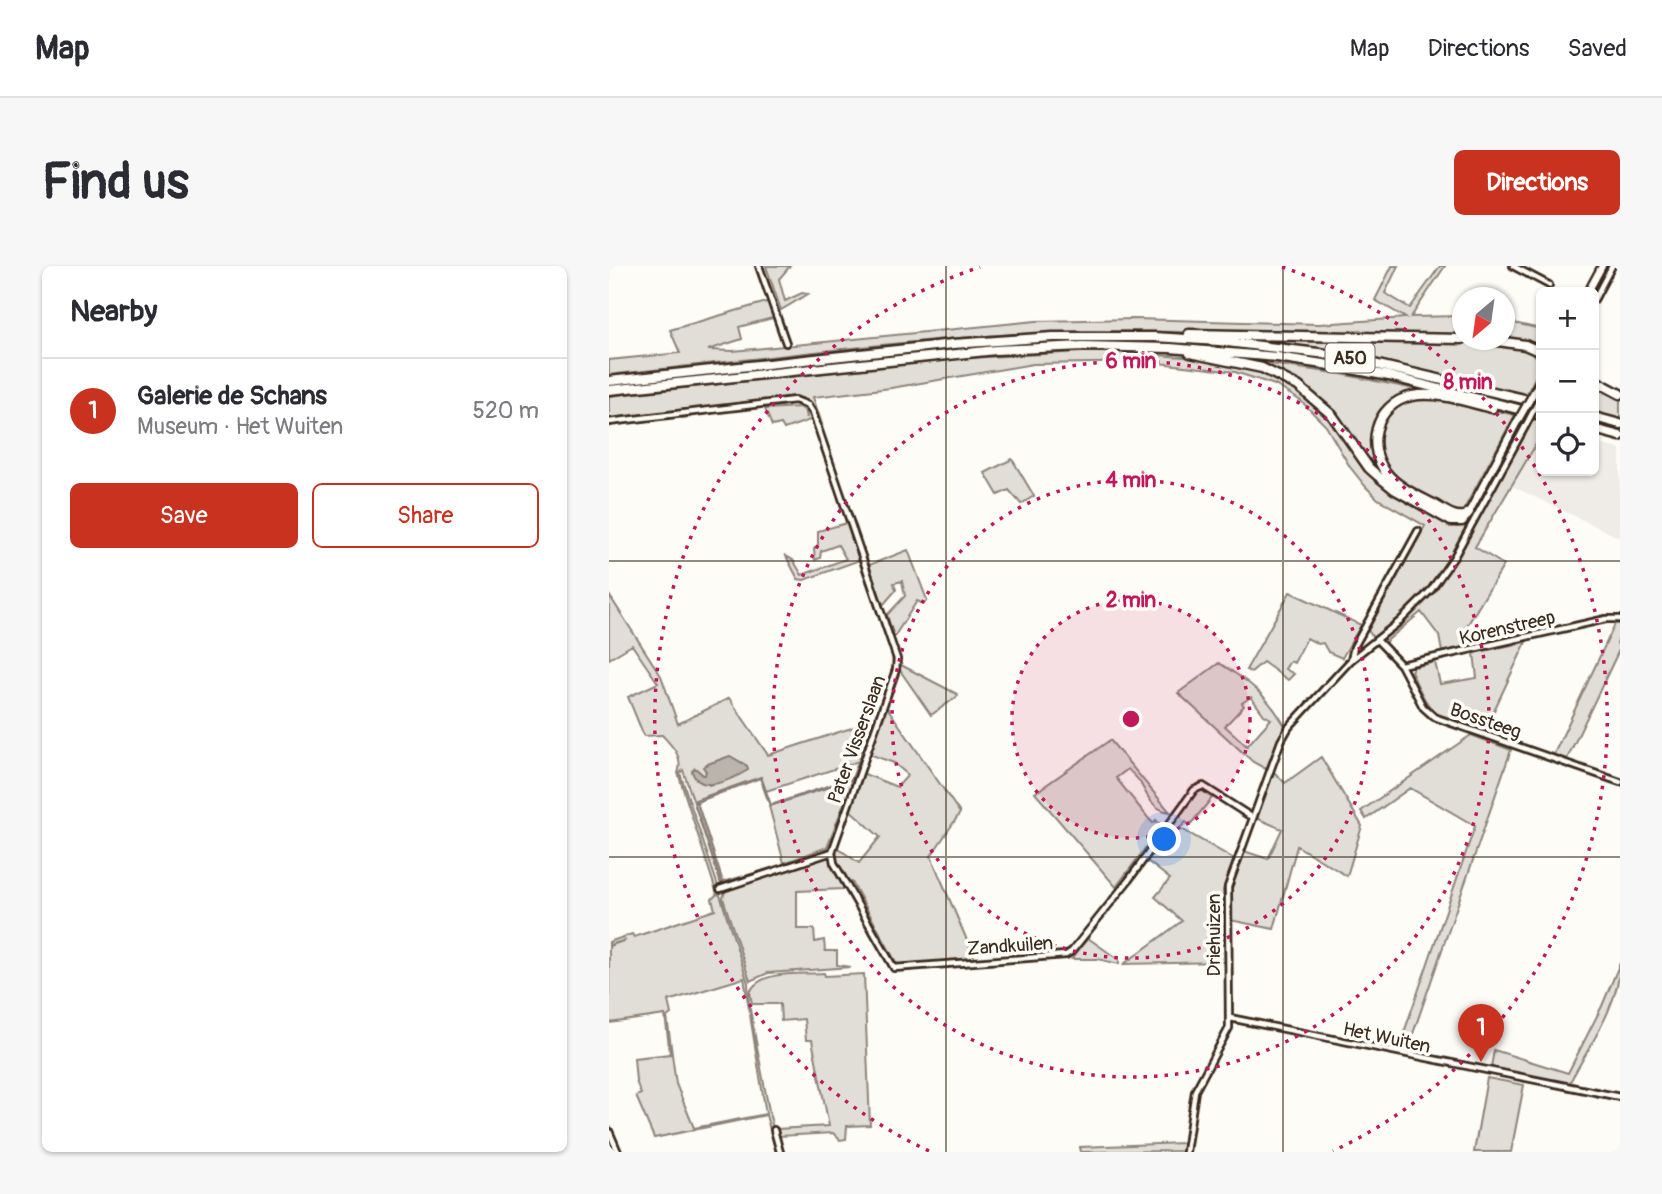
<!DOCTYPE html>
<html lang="en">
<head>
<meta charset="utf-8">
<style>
  body { margin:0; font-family:Pangolin,sans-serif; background:#f7f7f7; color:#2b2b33 }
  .controls { position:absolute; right:21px; top:21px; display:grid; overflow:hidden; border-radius:10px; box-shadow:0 2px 5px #0004 }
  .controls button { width:63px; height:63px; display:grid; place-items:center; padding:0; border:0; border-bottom:2px solid #e1e1e2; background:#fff; color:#2b2b33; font:35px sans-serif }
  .compass { position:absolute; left:843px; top:21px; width:63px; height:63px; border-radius:50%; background:#fff; box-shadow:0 2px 5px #0004; rotate:209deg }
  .you { position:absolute; left:556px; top:574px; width:24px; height:24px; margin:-18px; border:5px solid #fff; border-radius:50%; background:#1a73e8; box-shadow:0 0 0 10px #1a73e833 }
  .badge { display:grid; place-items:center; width:46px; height:46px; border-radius:50%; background:#c8321e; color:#fff; font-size:23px; font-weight:700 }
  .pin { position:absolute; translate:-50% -58px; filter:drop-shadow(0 2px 4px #0008) }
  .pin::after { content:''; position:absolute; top:37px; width:24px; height:21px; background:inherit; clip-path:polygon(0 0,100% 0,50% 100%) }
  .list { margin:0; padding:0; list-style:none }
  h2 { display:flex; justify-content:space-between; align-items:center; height:91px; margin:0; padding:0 28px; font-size:30px }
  h2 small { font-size:23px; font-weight:400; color:#7c7c81 }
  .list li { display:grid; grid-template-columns:46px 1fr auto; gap:21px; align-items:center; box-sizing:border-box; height:105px; padding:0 28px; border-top:2px solid #e1e1e2 }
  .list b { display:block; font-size:26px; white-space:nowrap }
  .list p { margin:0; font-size:23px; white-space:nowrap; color:#7c7c81 }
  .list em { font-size:23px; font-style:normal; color:#7c7c81 }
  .actions { display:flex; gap:14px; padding:21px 28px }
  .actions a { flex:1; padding:16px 0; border:2px solid #c8321e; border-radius:10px; text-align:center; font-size:24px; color:#c8321e }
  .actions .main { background:#c8321e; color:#fff }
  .icon { flex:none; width:38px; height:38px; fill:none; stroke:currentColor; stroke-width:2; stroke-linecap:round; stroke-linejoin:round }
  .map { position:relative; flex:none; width:1011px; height:886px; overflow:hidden; border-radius:10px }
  header { display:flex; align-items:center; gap:42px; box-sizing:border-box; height:98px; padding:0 35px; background:#fff; border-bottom:2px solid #e1e1e2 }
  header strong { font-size:33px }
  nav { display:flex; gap:38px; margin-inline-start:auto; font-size:24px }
  .intro { display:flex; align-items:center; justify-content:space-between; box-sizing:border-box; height:168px; padding:0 42px }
  h1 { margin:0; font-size:49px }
  .button { padding:18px 32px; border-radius:10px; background:#c8321e; color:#fff; font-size:24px; font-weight:700 }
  main { display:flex; gap:42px; padding:0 42px }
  aside { flex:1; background:#fff; border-radius:10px; box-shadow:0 2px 5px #0004 }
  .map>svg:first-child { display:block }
</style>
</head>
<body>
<header>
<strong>Map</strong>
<nav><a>Map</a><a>Directions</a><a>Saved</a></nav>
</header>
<div class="intro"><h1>Find us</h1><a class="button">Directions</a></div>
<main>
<aside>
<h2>Nearby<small></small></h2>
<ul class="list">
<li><span class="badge">1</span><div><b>Galerie de Schans</b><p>Museum · Het Wuiten</p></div><em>520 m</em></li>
</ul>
<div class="actions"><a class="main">Save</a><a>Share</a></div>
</aside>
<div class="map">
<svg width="1011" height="886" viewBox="0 0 1011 886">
  <rect width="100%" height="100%" fill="#fdfcf7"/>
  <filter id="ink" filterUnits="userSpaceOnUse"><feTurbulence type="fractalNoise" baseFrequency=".0143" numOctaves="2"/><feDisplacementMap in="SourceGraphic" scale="14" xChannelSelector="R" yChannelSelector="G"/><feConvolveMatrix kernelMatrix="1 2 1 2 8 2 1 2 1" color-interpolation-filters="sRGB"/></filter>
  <g filter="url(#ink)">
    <!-- built -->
    <path fill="#efece7" d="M932 170V205H985V177L1011 183V272L903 220Z"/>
    <!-- green -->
    <path fill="#e1ded7" stroke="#8e847a" stroke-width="2" fill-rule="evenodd" d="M157 0H181L170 13 176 35 193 27 199 28 172 44Z
      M783 0H789L776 27 801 42 831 0H836L802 51 853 50V69L476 65C317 70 158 92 0 109V94L71 87 61 64 161 35 167 51 130 61 133 73 99 84 124 85 427 55 526 53 710 58 797 52 766 34Z
      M896 55 932 63V81L917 75 896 71Z
      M632 72 891 76 906 78 932 89V101L917 129 767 93Z
      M474 86H508L588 92 642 101 686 121 719 149 750 192 828 251 848 261 859 258 831 312 796 349 764 372 759 364 816 260 769 233 757 221 741 201 717 160 692 135 666 119 626 106 541 96 424 98 282 122 204 131 213 158 208 156 200 138 187 132 0 154V130L356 92Z
      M620 92 732 108 825 127 785 135 763 174 784 217 772 211 698 124Z
      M985 115 1011 130V153L985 147Z
      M813 131 844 135 906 149 854 245 848 247C819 232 776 219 771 183 769 172 768 167 774 157 782 141 795 134 813 131Z
      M184 136 197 140 204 153 175 163 172 158 163 160 156 143 191 141 195 144 198 152 197 144 186 137 81 149V151L73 152 72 150 6 158 0 161V157Z
      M923 153 932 155V170L866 281 895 299 856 363 868 378 833 386 830 370 812 346 774 378V372L813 338 841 304Z
      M403 193 425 230 412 238 400 224 389 229 376 207Z
      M238 257 240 258 251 294 195 314 189 313 177 290 184 294 193 309 237 293 229 279 212 285 211 292 206 294 205 283 209 279V265Z
      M299 284 318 334 315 338 308 335 285 371 278 349 296 330 293 315 285 317 287 324 274 339 260 299Z
      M251 298 254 299 287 394 286 399 223 581 218 586 116 620 112 618 74 504 71 507 109 620 107 625 69 507C75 491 63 480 53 469L35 470 19 431 49 417 23 379 0 393V329L52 410 69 458 120 432 159 489 264 455 260 469 284 400 283 389ZM121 490 138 500 139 504 100 519 86 502 94 509H97L96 499ZM250 495 243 514 160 540 175 597 218 581 240 525 217 584 129 614 118 618 112 616 86 534 152 511 157 525Z
      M681 326 752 359 733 392 719 386 714 377 709 378 698 372 685 397 681 395 676 403 685 408 679 414 654 396 642 406 637 404Z
      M1006 358H1011V370L1008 377 1011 382 957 495 944 490Z
      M917 376 875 466C828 450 822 454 802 405L805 401 826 396 831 418 868 412 865 387Z
      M610 397C641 416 658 429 676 460L657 503 644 496 569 427ZM642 431 655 449 662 453 638 480 616 460 635 440 633 437Z
      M292 399 348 428 349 430 322 449 290 403Z
      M277 440 351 547 322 590 366 693 288 698 243 616H240L224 588 227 581 250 597 271 571 240 543 253 507 288 521 299 509 285 497 260 488Z
      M862 469 902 484 798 785 789 784 866 560 801 522 757 553 752 545Z
      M501 474 561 546C544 544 539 531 532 518 529 512 523 508 519 503L507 512 540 553 544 557 547 554 553 560 507 621 426 527Z
      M712 491 753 560 738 610 688 580 665 663 621 654V626L635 585 659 593 673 563 647 552 665 506 676 517Z
      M592 524 603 532 581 559 577 556 571 562 625 593 614 624 616 696 515 698 573 655 546 631 561 613 537 594 588 525Z
      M219 589 235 616 234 623 188 625V663H205L206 676 215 674 216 685H228V699L242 701 159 707 141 715 114 632 117 622Z
      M108 628 111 629 139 717 140 738 161 850 170 886H167L157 849 45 872 27 830 32 828 27 815 25 792 61 788 56 749 0 757V680L17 674 0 679V676L23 668 25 671 106 644 103 633ZM135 712 157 848 85 862 67 818 58 751 62 748 59 735Z
      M479 672 510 694V698L489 693H463Z
      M1011 697C1011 738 979 782 960 818L1011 829V835L881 807 885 784 959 807 993 740Z
      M215 707 216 710 255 708 261 859 238 860 237 873 231 874 224 867 170 870 168 863 220 860 203 774H197L195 753 172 755 171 738H143L141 726C151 703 193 709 215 707Z
      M878 812 915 819 902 886H865Z
      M574 877V885L472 886 471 881Z"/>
    <!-- water -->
    <path fill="#bbb4ad" stroke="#887d74" stroke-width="2" d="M265 454 242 519V514L161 540 151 512 88 536 114 616 170 600 118 618 112 617 86 539 87 534 152 511 162 539 243 512Z
      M121 490 138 500 139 504C124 513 90 530 83 505L86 502 94 509H96L97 505 94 501 96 499Z"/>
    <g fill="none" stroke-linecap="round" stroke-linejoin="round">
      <!-- minor casing -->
      <g stroke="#3b2a1e" stroke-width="10">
        <path id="minor" d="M150 0 177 77
          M904 0 940 19
          M985 34 1003 0
          M0 156 186 134 199 139 204 147 288 393 287 404 223 586 225 597 285 702 457 689 463 685 519 615 585 524 594 520 644 552
          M768 374 792 399 814 441 825 451 1011 516
          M742 394 745 381 809 265
          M792 399 997 353H1011
          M111 623 223 586
          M621 752 1011 831
          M165 864 171 886
          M0 865 9 886
          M577 886 586 825 620 762 619 621 672 475 680 461 742 394 790 356 822 324 845 291 917 159"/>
      </g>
      <!-- secondary casing -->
      <g stroke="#3b2a1e" stroke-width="11">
        <path id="secondary" d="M979 26 993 0
          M925 126 932 112
          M860 246 908 156"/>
      </g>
      <!-- motorway casing -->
      <g stroke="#3b2a1e" stroke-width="13">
        <path id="motorway" d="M580 68 853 73
          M882 74 916 79 932 86
          M581 87 653 102 689 120 723 149 760 202 769 210 785 223 842 255H853L860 246
          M985 114 1011 128
          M0 115 344 78 444 71H545L610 75 726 89 932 137
          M0 124 387 84 474 80 561 82 668 91 727 100 780 110 932 149
          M985 151 1011 158
          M985 163 1011 170
          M855 250C844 252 835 244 826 239 811 231 792 223 780 210 755 183 765 138 803 130 829 125 858 136 883 142"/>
      </g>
      <!-- minor -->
      <use href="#minor" stroke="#fdfcf7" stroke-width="4.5"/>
      <!-- secondary -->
      <use href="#secondary" stroke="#fdfcf7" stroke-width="6"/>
      <!-- motorway -->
      <use href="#motorway" stroke="#fdfcf7" stroke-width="8"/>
      <!-- minor-bridge casing -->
      <g stroke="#3b2a1e" stroke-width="10" stroke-linecap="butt">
        <path id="minor-bridge" d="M917 159 932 130"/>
      </g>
      <!-- secondary-bridge casing -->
      <g stroke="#3b2a1e" stroke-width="11" stroke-linecap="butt">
        <path id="secondary-bridge" d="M908 156 925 126"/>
      </g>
      <!-- minor-bridge -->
      <use href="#minor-bridge" stroke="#fdfcf7" stroke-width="4.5"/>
      <!-- secondary-bridge -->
      <use href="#secondary-bridge" stroke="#fdfcf7" stroke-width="6"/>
    </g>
  </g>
  <!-- grid -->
  <path fill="none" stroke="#3b2a1e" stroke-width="2" stroke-opacity="0.55" d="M337 0V886M674 0V886M0 295H1011M0 591H1011"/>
  <!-- distance rings -->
  <circle cx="522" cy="453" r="119" fill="#c2185b" fill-opacity=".12"/>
  <g fill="none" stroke="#c2185b" stroke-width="3.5" stroke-dasharray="3.5 7">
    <circle cx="522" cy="453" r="119"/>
    <circle cx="522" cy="453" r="239"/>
    <circle cx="522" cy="453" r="358"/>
    <path d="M320 885A477 477 0 0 1 371 1M673 1A477 477 0 0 1 724 885"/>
  </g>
  <g text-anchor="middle" stroke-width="7" stroke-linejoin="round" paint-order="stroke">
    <!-- shield labels -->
    <rect fill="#fdfcf7" stroke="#75695f" stroke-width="2" x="716.5" y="77.5" width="49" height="29" rx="5"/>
    <g font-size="18" font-weight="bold" fill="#3b2a1e">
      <text x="741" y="98">A50</text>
    </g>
    <!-- street labels -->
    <g font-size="19" fill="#3b2a1e" stroke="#fdfcf7">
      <text transform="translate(898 361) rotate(-13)" y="7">Korenstreep</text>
      <text transform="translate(877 454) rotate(19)" y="7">Bossteeg</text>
      <text transform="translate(247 473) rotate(-70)" y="7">Pater Visserslaan</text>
      <text transform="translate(604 669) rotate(-90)" y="7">Driehuizen</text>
      <text transform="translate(401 679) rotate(-4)" y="7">Zandkuilen</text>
      <text transform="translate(778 771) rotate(12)" y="7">Het Wuiten</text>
    </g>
  </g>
  <circle cx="522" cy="453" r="10" fill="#c2185b" stroke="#fdfcf7" stroke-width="3.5"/>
  <g font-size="21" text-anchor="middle" font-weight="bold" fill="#c2185b" stroke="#fdfcf7" stroke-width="7" stroke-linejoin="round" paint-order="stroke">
    <text x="522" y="102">6 min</text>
    <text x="859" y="123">8 min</text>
    <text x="522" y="221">4 min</text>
    <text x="522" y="341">2 min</text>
  </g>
</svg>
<div class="controls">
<button>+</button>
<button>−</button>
<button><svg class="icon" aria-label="locate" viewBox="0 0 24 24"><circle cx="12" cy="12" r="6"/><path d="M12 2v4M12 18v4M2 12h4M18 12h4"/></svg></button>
</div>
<svg class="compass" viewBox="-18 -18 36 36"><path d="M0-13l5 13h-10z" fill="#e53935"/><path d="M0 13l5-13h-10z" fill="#7c7c81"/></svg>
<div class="you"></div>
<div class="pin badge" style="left:872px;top:796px">1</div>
</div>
</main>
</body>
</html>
